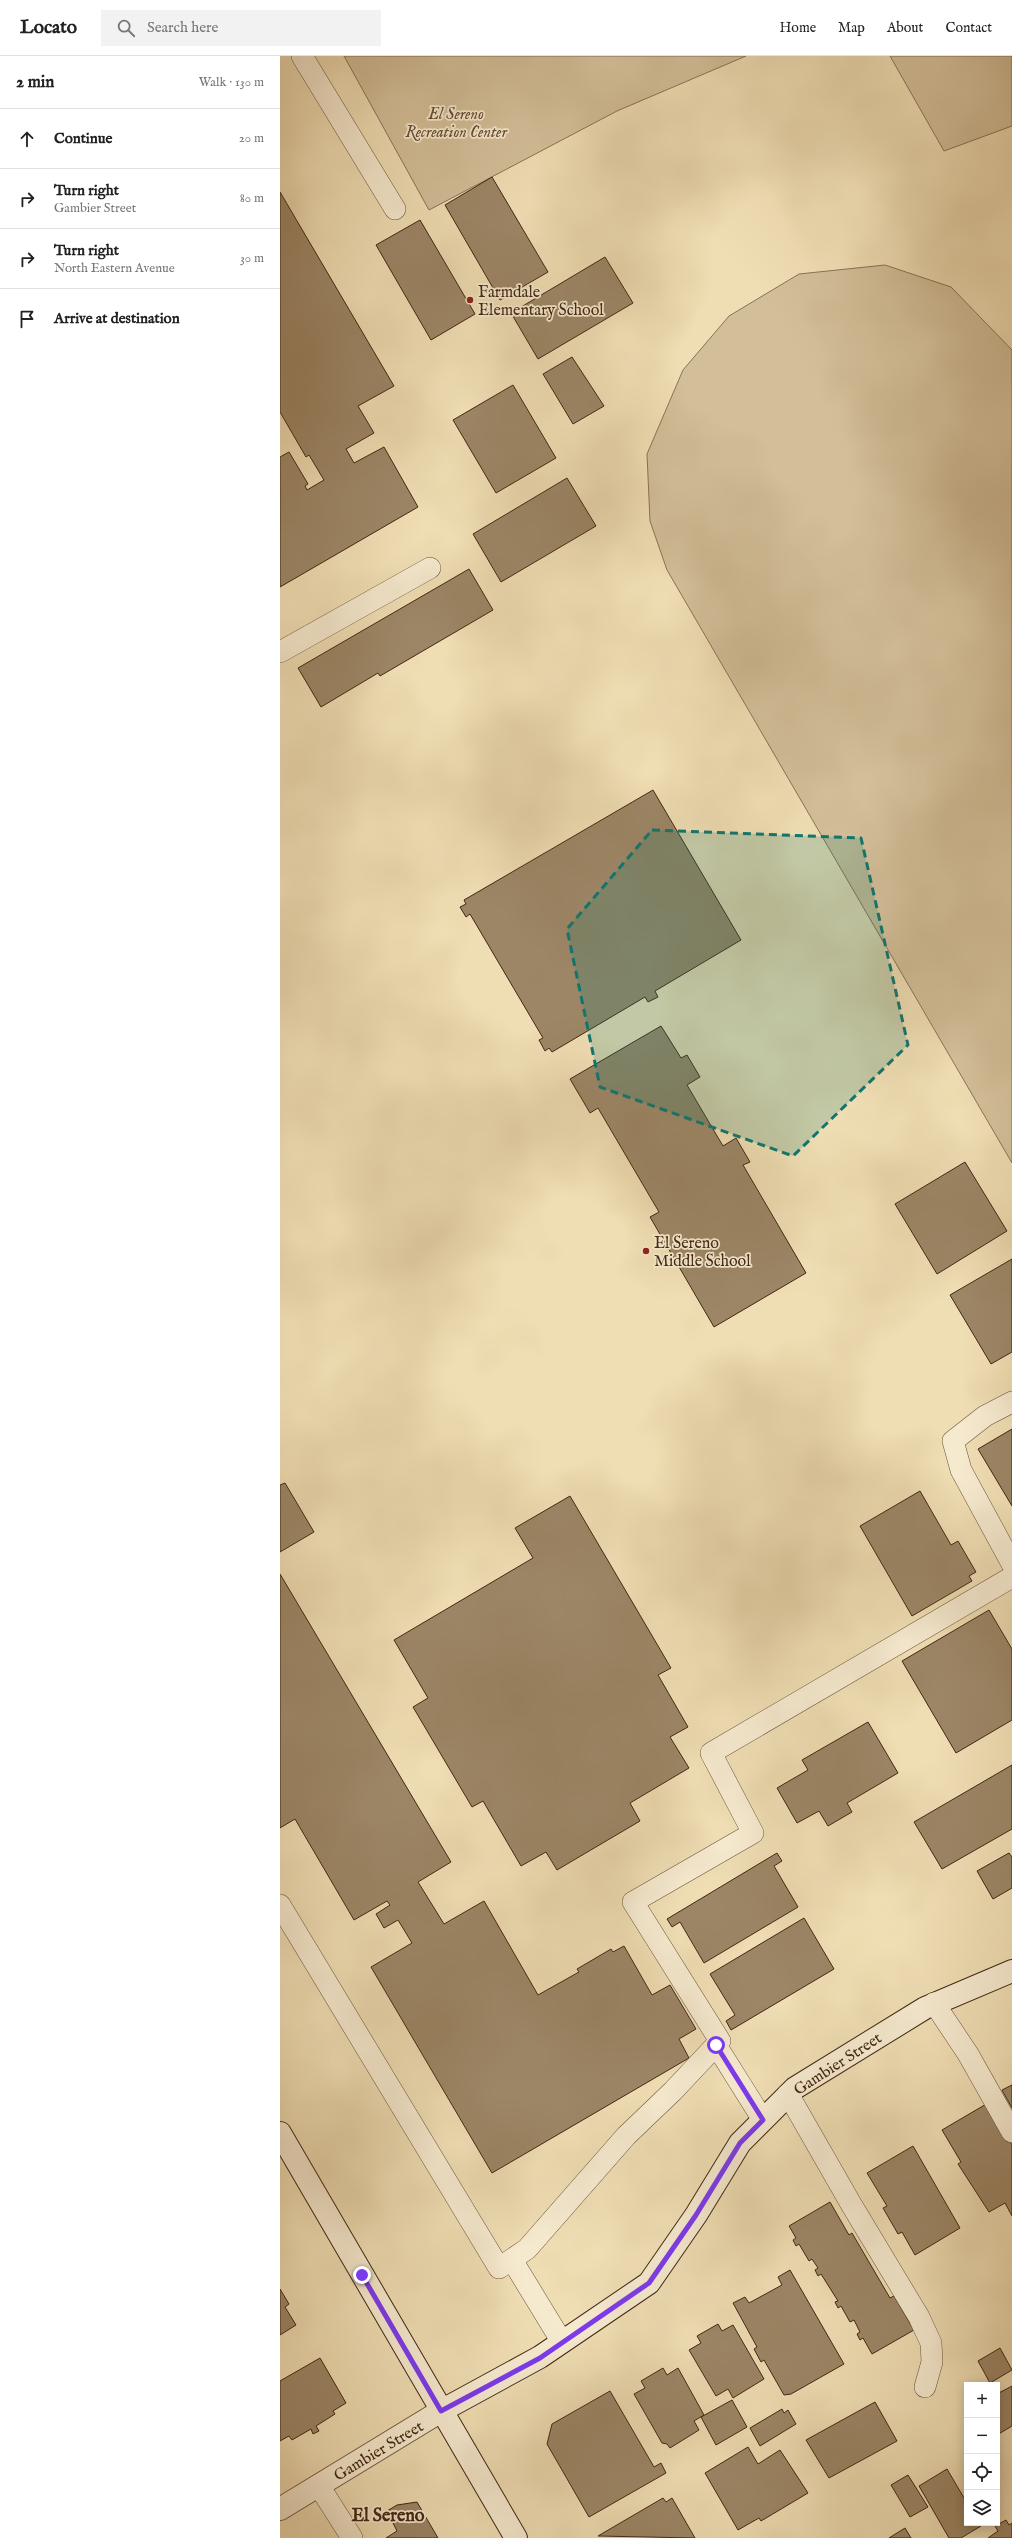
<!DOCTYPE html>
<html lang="en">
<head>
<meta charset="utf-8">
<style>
  body { margin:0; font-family:"IM FELL English",serif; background:#f2f2f2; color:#222 }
  .controls { position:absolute; right:12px; bottom:12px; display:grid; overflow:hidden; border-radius:0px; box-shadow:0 2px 10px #0003 }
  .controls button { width:36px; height:36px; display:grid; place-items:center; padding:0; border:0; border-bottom:1px solid #e0e0e0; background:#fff; color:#222; font:20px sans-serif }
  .stop { position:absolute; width:12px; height:12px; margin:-9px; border:3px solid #7c3aed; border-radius:50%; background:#fff }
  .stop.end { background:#7c3aed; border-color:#fff; box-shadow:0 1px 4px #0008 }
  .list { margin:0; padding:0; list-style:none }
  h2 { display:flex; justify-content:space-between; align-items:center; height:52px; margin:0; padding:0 16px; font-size:17px }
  h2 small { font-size:13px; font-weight:400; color:#767676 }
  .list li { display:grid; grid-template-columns:26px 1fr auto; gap:12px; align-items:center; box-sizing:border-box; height:60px; padding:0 16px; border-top:1px solid #e0e0e0 }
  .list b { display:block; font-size:15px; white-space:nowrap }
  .list p { margin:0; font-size:13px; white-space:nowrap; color:#767676 }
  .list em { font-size:13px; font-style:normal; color:#767676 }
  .icon { flex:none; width:22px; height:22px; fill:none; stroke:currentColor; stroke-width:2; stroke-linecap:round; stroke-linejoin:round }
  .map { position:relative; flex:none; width:732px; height:2482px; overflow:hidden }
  header { display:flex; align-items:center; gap:24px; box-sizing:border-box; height:56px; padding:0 20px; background:#fff; border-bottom:1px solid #e0e0e0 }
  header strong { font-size:19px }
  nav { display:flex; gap:22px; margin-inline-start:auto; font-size:14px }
  .search { width:280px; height:36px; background:#f2f2f2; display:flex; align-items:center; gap:10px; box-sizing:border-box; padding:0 14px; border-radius:0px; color:#767676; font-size:15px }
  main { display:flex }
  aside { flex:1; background:#fff }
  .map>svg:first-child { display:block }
</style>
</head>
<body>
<header>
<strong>Locato</strong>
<div class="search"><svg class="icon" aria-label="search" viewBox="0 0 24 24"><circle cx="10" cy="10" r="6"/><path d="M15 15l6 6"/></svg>Search here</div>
<nav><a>Home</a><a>Map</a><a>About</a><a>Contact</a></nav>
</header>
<main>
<aside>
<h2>2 min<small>Walk · 130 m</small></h2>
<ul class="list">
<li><svg class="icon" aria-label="ahead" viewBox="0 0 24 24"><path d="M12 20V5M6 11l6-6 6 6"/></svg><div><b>Continue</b></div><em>20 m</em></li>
<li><svg class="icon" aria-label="right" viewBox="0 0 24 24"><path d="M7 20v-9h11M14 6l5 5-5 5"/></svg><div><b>Turn right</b><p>Gambier Street</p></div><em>80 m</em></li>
<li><svg class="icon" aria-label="right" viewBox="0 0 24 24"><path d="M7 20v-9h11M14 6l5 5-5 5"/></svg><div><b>Turn right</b><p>North Eastern Avenue</p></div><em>30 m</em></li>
<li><svg class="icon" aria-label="arrive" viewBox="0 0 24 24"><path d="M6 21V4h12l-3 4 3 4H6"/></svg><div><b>Arrive at destination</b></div></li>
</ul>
</aside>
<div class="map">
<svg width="732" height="2482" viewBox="0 0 732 2482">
  <rect width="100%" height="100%" fill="#efddb3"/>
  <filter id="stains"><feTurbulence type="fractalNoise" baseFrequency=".005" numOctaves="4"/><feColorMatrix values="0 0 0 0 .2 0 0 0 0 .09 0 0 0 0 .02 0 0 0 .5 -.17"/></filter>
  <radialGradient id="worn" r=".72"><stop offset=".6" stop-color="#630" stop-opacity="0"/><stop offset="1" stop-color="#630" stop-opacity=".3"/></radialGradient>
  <!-- green -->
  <path fill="#d2be98" stroke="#8a7256" d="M64 0H466L337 55 149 154Z
    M610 0H732V70L664 95Z
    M605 209 671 231 732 294V1107L387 514 370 465 367 398 403 314 449 260 519 218Z"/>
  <!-- building -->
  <path fill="#9c8666" stroke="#422713" d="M212 121 268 216 220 244 165 149Z
    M0 136 114 330 78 350 94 377 66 393 74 407 104 391 138 451 0 531V401L9 396 28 428 25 430 27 434 44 424 29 399 26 401 0 356Z
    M140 164 195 258 151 284 96 189Z
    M325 201 353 247 258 303 231 257Z
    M292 301 324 350 293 368 263 318Z
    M233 329 276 402 216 437 173 364Z
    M287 422 316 470 221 526 193 478Z
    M189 513 213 554 100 620 98 617 41 651 18 612Z
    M373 734 461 884 375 935 378 941 368 946 365 941 272 996 269 992 265 995 259 984 263 982 190 858 186 861 180 851 186 848 184 844Z
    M381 970 401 1002 407 999 420 1021 407 1029 443 1090 456 1082 470 1106 463 1109 526 1217 434 1271 370 1161 379 1156 318 1052 310 1057 290 1023Z
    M685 1106 727 1175 657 1218 615 1148Z
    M732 1203V1296L711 1308 670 1239Z
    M732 1373V1450L698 1393Z
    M5 1427 34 1476 0 1496V1429Z
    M640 1435 671 1489 678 1485 696 1516 689 1520 692 1525 632 1560 580 1470Z
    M290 1440 391 1612 378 1619 408 1671 390 1681 409 1712 350 1747 360 1765 277 1814 266 1796 241 1810 203 1745 192 1751 133 1651 148 1642 114 1584 253 1502 235 1472Z
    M0 1518 171 1806 138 1826 164 1868 204 1845 258 1939 299 1916 297 1913 331 1893 333 1896 344 1890 372 1939 390 1929 416 1973 399 1983 409 2002 212 2117 91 1911 132 1887 118 1864 104 1872 96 1858 110 1849 107 1845 74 1864 15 1763 0 1772Z
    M709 1554 732 1593V1664L676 1697 622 1605Z
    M588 1666 618 1717 567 1747 572 1756 548 1770 539 1755 517 1767 497 1732 528 1714 522 1704Z
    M732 1709V1773L662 1813 634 1766Z
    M497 1797 502 1805 494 1810 518 1851 424 1907 400 1866 392 1871 387 1863Z
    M729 1797 732 1801V1832L713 1843 697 1815Z
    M524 1862 554 1913 451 1974 446 1965 455 1959 430 1918Z
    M732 2029V2052L722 2034Z
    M708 2047 732 2089V2160L725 2147 709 2156 678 2108 681 2106 662 2074Z
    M633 2090 680 2172 635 2199 622 2176 618 2178 603 2152 607 2150 587 2117Z
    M550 2146 569 2179 572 2177 610 2242 614 2240 634 2274 592 2298 583 2282 580 2284 577 2278 580 2276 574 2264 570 2266 561 2250 558 2252 555 2246 558 2245 541 2218 538 2220 535 2214 538 2212 532 2203 529 2205 519 2188 516 2190 513 2184 516 2182 509 2170Z
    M510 2214 564 2308 511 2338 504 2339 484 2304 481 2306 474 2293 477 2291 453 2247 465 2241 469 2247 502 2229 498 2221Z
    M0 2233 9 2248 5 2251 16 2269 0 2279Z
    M438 2268 442 2275 453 2269 484 2323 453 2342 448 2333 436 2340 409 2294 421 2287 417 2280Z
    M720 2292 732 2314 710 2327 698 2305Z
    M40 2302 66 2347 53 2355 55 2358 36 2370 39 2375 33 2378 31 2373 12 2384 9 2380 0 2385V2325Z
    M383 2312 387 2319 398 2312 424 2359 414 2365 419 2374 390 2392 387 2388 382 2387 354 2338 365 2332 361 2325Z
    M732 2330V2370L717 2379V2338Z
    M330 2335 374 2411 381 2407 386 2417 309 2461 267 2388 272 2368Z
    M452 2344 467 2371 436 2389 421 2361Z
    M595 2346 617 2385 549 2422 526 2384Z
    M502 2353 504 2357 508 2354 516 2368 480 2390 470 2372Z
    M468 2391 478 2408 500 2394 528 2437 481 2465 479 2462 458 2474 425 2417Z
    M667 2413 687 2447V2467H699L701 2470 681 2482H669L639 2430Z
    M628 2419 648 2451 630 2461 611 2429Z
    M383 2442 386 2446 392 2442 415 2482 318 2480Z
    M137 2446 158 2482H106L117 2475 107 2455 117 2449Z
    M726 2464 729 2469 732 2467V2482H708L718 2475 715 2470Z
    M625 2472 631 2482H609Z"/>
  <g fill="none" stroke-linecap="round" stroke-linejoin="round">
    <!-- lane casing -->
    <g stroke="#6d543b" stroke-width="22">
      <path id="lane" d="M22 0 115 153
        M0 596 150 512
        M732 1346 705 1360 673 1385 681 1414 732 1508
        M0 1849 219 2212 247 2193 346 2080 393 2035 440 1985 353 1846 473 1777 431 1697 732 1521
        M654 1947 688 1998 732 2076
        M436 1989 483 2064
        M508 2038 571 2148 639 2261 651 2287 652 2306 645 2331
        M232 2204 282 2286
        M39 2430 72 2482"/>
    </g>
    <!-- street casing -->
    <g stroke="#6d543b" stroke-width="24">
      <path id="street" d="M0 2453 161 2355"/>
    </g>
    <!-- secondary casing -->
    <g stroke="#422713" stroke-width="24">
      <path id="secondary" d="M0 2077 236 2482
        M161 2355 260 2301 369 2227 416 2159 460 2087 515 2032 645 1952 732 1915"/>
    </g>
    <!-- lane -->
    <use href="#lane" stroke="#f5e9ce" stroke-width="21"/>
    <!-- street -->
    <use href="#street" stroke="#f5e9ce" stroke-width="22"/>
    <!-- secondary -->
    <use href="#secondary" stroke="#f5e9ce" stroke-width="22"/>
  </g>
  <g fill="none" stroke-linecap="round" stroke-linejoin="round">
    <!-- route -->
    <path stroke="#7c3aed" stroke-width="5" d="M82 2219 161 2355 260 2302 369 2227 416 2159 460 2087 483 2064 436 1989"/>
  </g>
  <!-- marked area -->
  <path fill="#0f766e" fill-opacity="0.2" stroke="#0f766e" stroke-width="3" stroke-dasharray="8 5" stroke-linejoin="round" d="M372 774 581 782 628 989 513 1100 320 1031 287 873Z"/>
  <!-- markers -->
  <g fill="#8f2418" stroke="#f5e9ce" stroke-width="1.5">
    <circle cx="190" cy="244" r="4"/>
    <circle cx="366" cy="1195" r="4"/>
  </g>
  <g text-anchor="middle" stroke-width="3.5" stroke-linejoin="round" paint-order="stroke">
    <!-- park labels -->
    <g font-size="16" font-style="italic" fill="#664d34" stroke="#f5e9ce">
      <text x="176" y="63">El Sereno<tspan x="176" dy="18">Recreation Center</tspan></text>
    </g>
    <!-- poi labels -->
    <g font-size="16" fill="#422713" stroke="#f5e9ce" text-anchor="start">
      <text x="198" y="241">Farmdale<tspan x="198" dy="18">Elementary School</tspan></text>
      <text x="374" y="1192">El Sereno<tspan x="374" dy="18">Middle School</tspan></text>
    </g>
    <!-- street labels -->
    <g font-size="16" fill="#422713" stroke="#f5e9ce">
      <text transform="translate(557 2007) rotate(-33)" y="6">Gambier Street</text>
      <text transform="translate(98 2394) rotate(-31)" y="6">Gambier Street</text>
    </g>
    <!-- quarter labels -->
    <g font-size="18" font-weight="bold" fill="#422713" stroke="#f5e9ce">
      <text x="108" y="2465">El Sereno</text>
    </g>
  </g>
  <rect width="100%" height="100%" filter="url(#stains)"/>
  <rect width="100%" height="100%" fill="url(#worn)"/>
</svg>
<div class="controls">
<button>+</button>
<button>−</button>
<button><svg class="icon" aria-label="locate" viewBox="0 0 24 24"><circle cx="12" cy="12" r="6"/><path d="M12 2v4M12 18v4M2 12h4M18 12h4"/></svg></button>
<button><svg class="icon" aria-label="layers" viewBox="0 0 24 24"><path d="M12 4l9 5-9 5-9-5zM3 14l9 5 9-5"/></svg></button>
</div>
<div class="stop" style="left:436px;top:1989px"></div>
<div class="stop end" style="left:82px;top:2219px"></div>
</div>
</main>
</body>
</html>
